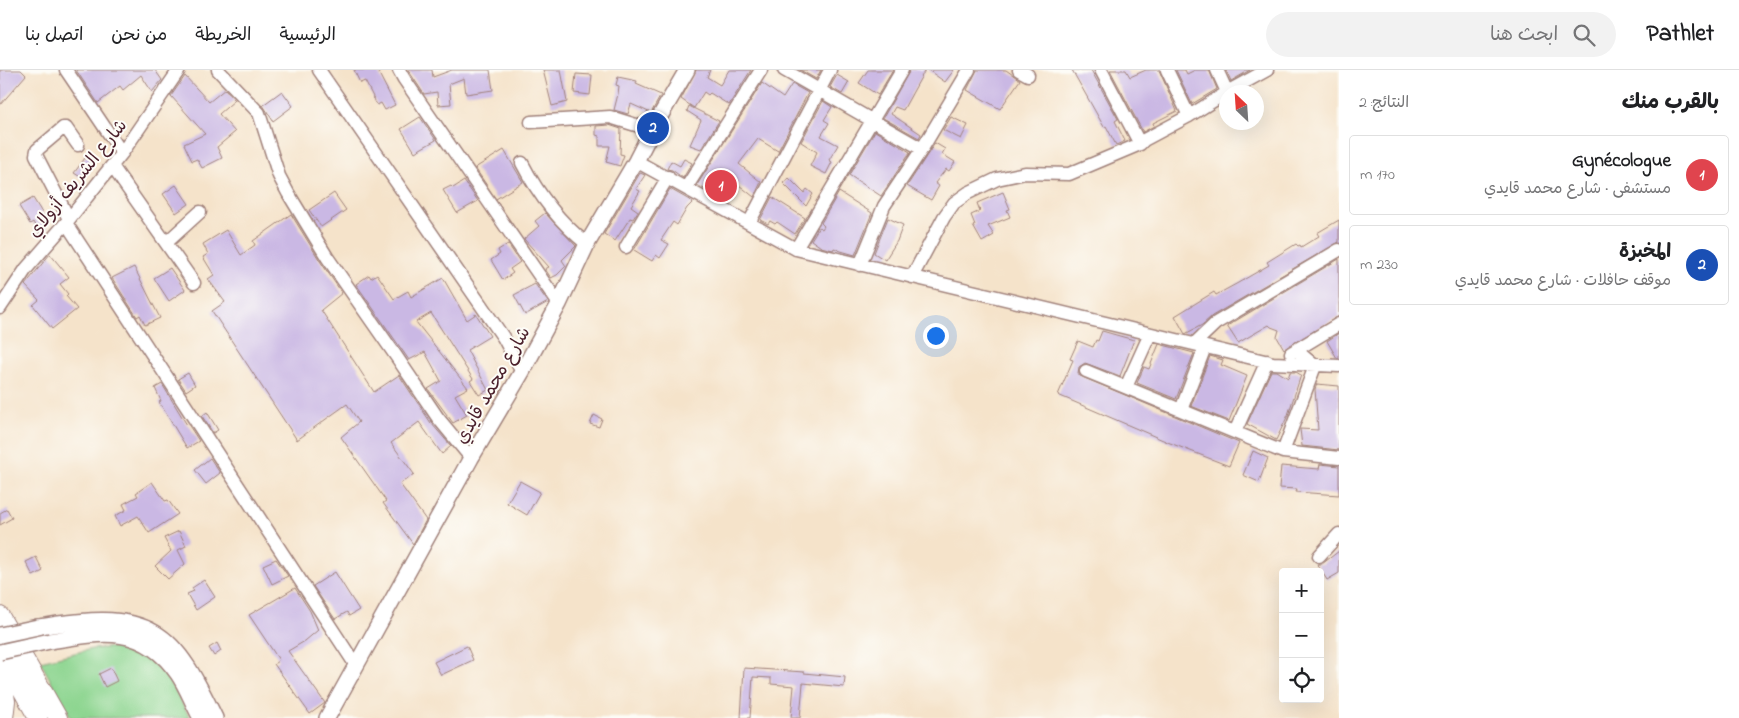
<!DOCTYPE html>
<html lang="ar">
<head>
<meta charset="utf-8">
<style>
  body { margin:0; font-family:"Indie Flower","Playpen Sans Arabic",sans-serif; background:#f2f2f2; color:#202124; direction:rtl }
  .controls { position:absolute; right:15px; bottom:15px; display:grid; overflow:hidden; border-radius:5px; box-shadow:0 5px 20px #0002 }
  .controls button { width:45px; height:45px; display:grid; place-items:center; padding:0; border:0; border-bottom:1px solid #e0e0e0; background:#fff; color:#202124; font:25px sans-serif }
  .compass { position:absolute; left:1219px; top:15px; width:45px; height:45px; border-radius:50%; background:#fff; box-shadow:0 5px 20px #0002; rotate:335deg }
  .you { position:absolute; left:935px; top:265px; width:18px; height:18px; margin:-12px; border:4px solid #fff; border-radius:50%; background:#1a73e8; box-shadow:0 0 0 8px #1a73e833 }
  .badge { display:grid; place-items:center; width:32px; height:32px; border-radius:50%; background:#7c3aed; color:#fff; font-size:16px; font-weight:700 }
  .pin { position:absolute; translate:-50% -50%; border:2px solid #fff; box-shadow:0 1px 5px #0006 }
  .list { margin:0; padding:0; list-style:none }
  h2 { display:flex; justify-content:space-between; align-items:center; height:65px; margin:0; padding:0 20px; font-size:21px }
  h2 small { font-size:16px; font-weight:400; color:#757577 }
  .list li { display:grid; grid-template-columns:32px 1fr auto; gap:15px; align-items:center; box-sizing:border-box; height:80px; margin:0 10px 10px; padding:0 10px; border:1px solid #e0e0e0; border-radius:5px }
  .list b { display:block; font-size:19px; white-space:nowrap }
  .list p { margin:0; font-size:16px; white-space:nowrap; color:#757577 }
  .list em { font-size:16px; font-style:normal; color:#757577 }
  .icon { flex:none; width:28px; height:28px; fill:none; stroke:currentColor; stroke-width:2; stroke-linecap:round; stroke-linejoin:round }
  .map { position:relative; flex:none; width:1339px; height:648px; overflow:hidden; direction:ltr }
  header { display:flex; align-items:center; gap:30px; box-sizing:border-box; height:70px; padding:0 25px; background:#fff; border-bottom:1px solid #e0e0e0 }
  header strong { font-size:24px }
  nav { display:flex; gap:28px; margin-inline-start:auto; font-size:18px }
  .search { width:350px; height:45px; background:#f2f2f2; display:flex; align-items:center; gap:12px; box-sizing:border-box; padding:0 18px; border-radius:28px; color:#757577; font-size:19px }
  main { display:flex }
  aside { flex:1; background:#fff }
  .map>svg:first-child { display:block }
</style>
</head>
<body>
<header>
<strong>Pathlet</strong>
<div class="search"><svg class="icon" aria-label="search" viewBox="0 0 24 24"><circle cx="10" cy="10" r="6"/><path d="M15 15l6 6"/></svg>ابحث هنا</div>
<nav><a>الرئيسية</a><a>الخريطة</a><a>من نحن</a><a>اتصل بنا</a></nav>
</header>
<main>
<aside>
<h2>بالقرب منك<small>النتائج: 2</small></h2>
<ul class="list">
<li><span class="badge" style="background:#e0444e">1</span><div><b>Gynécologue</b><p>مستشفى · شارع محمد قايدي</p></div><em>170 m</em></li>
<li><span class="badge" style="background:#1a4fb4">2</span><div><b>المخبزة</b><p>موقف حافلات · شارع محمد قايدي</p></div><em>230 m</em></li>
</ul>
</aside>
<div class="map">
<svg width="1339" height="648" viewBox="0 0 1339 648">
  <rect width="100%" height="100%" fill="#fdfcf7"/>
  <filter id="ink" filterUnits="userSpaceOnUse"><feTurbulence type="fractalNoise" baseFrequency=".02" numOctaves="2"/><feDisplacementMap in="SourceGraphic" scale="10" xChannelSelector="R" yChannelSelector="G"/><feConvolveMatrix kernelMatrix="1 2 1 2 8 2 1 2 1" color-interpolation-filters="sRGB"/></filter>
  <filter id="wash" filterUnits="userSpaceOnUse"><feTurbulence type="fractalNoise" baseFrequency=".0096" numOctaves="4" result="noise"/><feDisplacementMap in="SourceGraphic" scale="20" xChannelSelector="R" yChannelSelector="G"/><feGaussianBlur stdDeviation="1.12" result="paint"/><feColorMatrix in="noise" values="0 0 0 0 0 0 0 0 0 0 0 0 0 0 0 0 0 1.4 0 .05"/><feComposite in="paint" operator="in"/></filter>
  <g filter="url(#wash)">
    <rect width="100%" height="100%" fill="#f5e3ca"/>
    <!-- green -->
    <path fill="#8dd590" stroke="#6c7a5e" d="M117 577C156 582 174 617 190 648H71L40 591 92 579Z"/>
    <g id="blocks">
      <!-- building -->
      <path fill="#cab8e4" d="M0 0H21L26 5 0 35Z
        M76 0H155L162 10 152 22 141 5 123 20 120 16 98 33Z
        M354 0H377L395 35 385 40 381 33 377 35 365 11 360 13Z
        M408 0H432L433 7 452 0H490L493 20 466 24 464 8 449 14 451 34 438 35 437 22 424 24Z
        M543 0H561L567 32 552 36Z
        M696 0H710L707 7 720 15 729 0H751L729 35 710 23 708 25 704 22 694 38 681 29Z
        M800 0H821L816 9Z
        M868 0H893L878 25 859 13Z
        M910 0H925L903 40 895 37 891 44 921 64 919 68 883 48Z
        M928 0H954L945 12Z
        M977 0H1006L1020 10 1000 39 967 20Z
        M1072 0H1091L1118 49 1115 51 1125 71 1116 75 1106 56 1104 57Z
        M1110 0H1126L1130 7 1146 0H1159L1177 41 1153 53 1154 56 1143 62Z
        M1176 0H1185L1187 4 1195 0H1209L1217 19 1192 34Z
        M1226 0H1250L1231 11Z
        M576 4 592 5 590 25 574 23Z
        M837 5 849 12 842 24 830 17Z
        M185 6 209 32 225 19 235 30 219 44 235 62 217 77 222 88 202 98 197 89 192 91 184 74 205 64 171 26Z
        M618 7 637 11 636 14 661 25 651 43 631 34 628 44 614 40 618 24 619 16 616 15Z
        M762 13 783 28 792 14 808 23 778 81 758 69 739 94 761 112 754 127 734 111 722 129 697 115Z
        M282 21 293 36 273 51 263 35Z
        M823 31 832 37 824 50 829 53 821 66 838 75 829 90 832 92 826 104 810 96 817 82 801 72Z
        M689 36 719 51 701 79 690 75 701 50 687 41Z
        M420 47 436 70 415 82 401 59Z
        M951 47 968 55 961 69 943 60Z
        M609 55 621 59 620 84 624 85 620 96 606 92 610 76H599V66L596 65V56Z
        M875 61 910 82 881 126 849 105Z
        M935 73 945 79 942 84 955 92 949 101 946 99 935 113 939 116 931 130 907 116Z
        M504 80 523 112 496 129 475 98Z
        M88 84 96 89 82 108 74 103Z
        M684 89 692 93 683 108 672 100 667 99 671 91 680 96Z
        M640 103 645 105 636 119 640 121 631 136 638 141 633 149 630 148 615 171 604 164Z
        M789 108 804 123 807 119 813 124 806 136 783 113Z
        M464 111 478 131 457 143 443 120 451 116 453 118Z
        M176 115 189 134 176 143 163 124Z
        M670 119 693 132 687 138 677 155 673 152 661 170 669 174 660 188 656 185 652 191 634 180Z
        M839 122 872 143 855 185 841 181 834 178 833 180 821 177 811 170 819 157 822 159 824 156 821 153Z
        M1003 122 1010 139 1007 140 1010 147 988 156 994 165 982 172 973 156 975 155 971 145 980 141 977 133Z
        M334 123 346 140 321 157 309 140Z
        M772 127 805 148 795 164 777 152 775 154 770 151 768 154 760 150Z
        M33 128 44 146 40 148 46 159 39 163 33 152 30 154 19 136Z
        M545 143 576 176 562 190 566 196 557 205 551 208 545 199 549 197 524 169 539 156 535 151Z
        M291 144 320 191 342 223 321 240 374 322 399 305 431 353 451 376 442 384 419 352 391 373 414 404 400 414 426 450 413 474 383 433 386 431 341 367 359 352 347 334 297 370 212 241 225 232 208 209 214 205 203 187 208 184 203 174 226 160 241 185 255 175 253 171Z
        M888 148 903 155 897 171 885 190 874 183Z
        M1339 150V172L1212 246 1202 255 1185 264 1175 246 1214 222 1216 225 1238 213 1269 195 1267 192 1296 174 1298 176 1300 175 1301 177 1319 166 1317 163Z
        M508 174 520 192 510 199 513 203 503 210 491 190 500 184 498 180Z
        M50 184 69 207 60 214 68 224 66 226 77 239 52 259 33 235 39 230 25 215Z
        M1339 189V246L1284 279 1277 267 1279 260 1271 257 1269 255 1238 273 1227 256Z
        M134 197 160 248 145 255 140 245 137 247 112 208Z
        M170 198 185 220 169 231 154 208Z
        M377 204 394 229 408 221 411 227 443 208 467 250 476 244 490 266 467 280 488 320 479 325 470 311 473 309 431 243 416 252 468 318 455 325 467 345 453 353 428 319 441 311 425 282 409 290 356 214 369 205 371 208Z
        M535 214 548 232 525 245 514 225Z
        M1102 261 1134 270 1120 306 1085 293 1079 297 1078 303 1080 306 1239 373 1229 396 1170 373 1058 325 1073 290 1070 289 1078 271 1093 277 1096 270 1098 271Z
        M1339 263V288H1337L1327 271Z
        M1159 274 1194 283 1176 329 1137 313 1144 297 1149 299Z
        M1210 286 1223 290 1221 295 1247 306 1229 351 1191 336Z
        M1271 301H1277L1288 308 1290 302H1296L1301 305 1288 345 1276 370 1247 354Z
        M188 303 195 315 186 321 178 309Z
        M162 314 187 355 188 354 199 371 187 378 159 332 161 331 155 318Z
        M1317 314 1339 316V380L1302 376 1300 359 1318 360 1315 319Z
        M207 342 218 360 213 363 202 346Z
        M594 345 602 349 599 357 590 354Z
        M1253 381 1268 388 1259 412 1243 405Z
        M210 388 220 403 206 414 195 400Z
        M1320 394 1339 396V425L1296 422 1297 419 1279 418 1281 396 1319 399Z
        M520 411 540 422 527 445 507 433Z
        M152 412 165 431 168 430 178 444 149 463 138 446 120 456 115 446 126 440 123 434 138 426 136 423Z
        M7 439 12 448 0 455V443Z
        M179 461 186 476 178 480 185 494 168 509 155 496 171 481 164 468Z
        M1339 481V503L1327 510 1317 494H1322Z
        M36 487 43 501 33 506 26 492Z
        M276 489 288 506 272 514 263 495Z
        M335 502 359 540 349 546 347 542 335 549 313 516Z
        M204 510 215 527 196 540 187 524 194 521 192 518Z
        M295 518 310 541 318 560 305 571 288 581 325 633 310 644 274 594 279 590 249 545Z
        M217 573 221 581 214 586 209 578Z
        M467 576 473 590 441 605 434 592Z
        M111 598 117 611 105 617 99 604Z
        M744 598 804 602V603L845 607 844 617 803 613 800 648H791L794 616 771 614V608L753 607 750 648H741Z"/>
    </g>
  </g>
  <g filter="url(#ink)">
    <use href="#blocks" fill-opacity="0" stroke="#a0817a" stroke-width="1"/>
    <g fill="none" stroke-linecap="round" stroke-linejoin="round">
      <!-- minor casing -->
      <g stroke="#a0817a" stroke-width="15">
        <path id="minor" d="M66 0 122 83
          M218 0 259 43 279 106 288 123 327 187 396 286 438 348 471 388
          M319 0 503 267 522 302
          M399 0 404 9 559 234
          M784 0 922 79
          M1019 0 1028 5
          M1101 0 1140 74
          M1167 0 1189 46
          M1217 0 1227 22
          M1227 22 1267 0
          M531 52 610 47 652 60
          M636 91 796 179 1273 293 1339 296
          M522 93C538 124 559 152 587 174
          M112 96 194 213
          M686 118 761 0
          M69 149 36 85 37 80 63 58H66L78 75
          M66 153 355 594
          M749 153 830 0
          M166 173 200 142
          M626 177 668 107
          M796 179 902 0
          M860 195 884 136 922 79 969 0
          M912 207 944 147 954 133 968 123 997 109 1025 103 1069 104 1140 74 1144 70 1189 46 1226 23
          M0 238 26 199 66 153 122 83 179 0
          M1194 274 1216 253 1339 180
          M1291 283 1339 254
          M1086 301 1283 382 1315 296 1296 280
          M1126 317 1150 264
          M1181 340 1205 277
          M1235 362 1267 291
          M1283 382 1339 388
          M1319 486 1339 464"/>
      </g>
      <!-- major casing -->
      <g stroke="#a0817a" stroke-width="18">
        <path id="major" d="M38 557C75 552 121 543 155 563 183 579 201 620 215 648
          M50 571C102 562 144 554 178 604 187 617 193 634 201 648
          M327 648 471 388 522 302 559 234 587 174 636 91 652 60 687 0"/>
      </g>
      <!-- highway casing -->
      <g stroke="#a0817a" stroke-width="20">
        <path id="highway" d="M0 546 58 648
          M0 581 38 648
          M0 597 6 631 4 648"/>
      </g>
      <!-- minor -->
      <use href="#minor" stroke="#fff" stroke-width="12"/>
      <!-- major -->
      <use href="#major" stroke="#fff" stroke-width="15"/>
      <!-- highway -->
      <use href="#highway" stroke="#fff" stroke-width="18"/>
      <!-- major-bridge casing -->
      <g stroke="#a0817a" stroke-width="18" stroke-linecap="butt">
        <path id="major-bridge" d="M0 565 38 557
          M0 582 50 571"/>
      </g>
      <!-- major-bridge -->
      <use href="#major-bridge" stroke="#fff" stroke-width="15"/>
    </g>
  </g>
  <g text-anchor="middle" stroke-width="4" stroke-linejoin="round" paint-order="stroke">
    <!-- street labels -->
    <g font-size="18" fill="#4a1f2b" stroke="#fdfcf7">
      <text transform="translate(77 108) rotate(-51)" y="6">شارع الشريف أزولاي</text>
      <text transform="translate(492 315) rotate(-60)" y="6">شارع محمد قايدي</text>
    </g>
  </g>
</svg>
<div class="controls">
<button>+</button>
<button>−</button>
<button><svg class="icon" aria-label="locate" viewBox="0 0 24 24"><circle cx="12" cy="12" r="6"/><path d="M12 2v4M12 18v4M2 12h4M18 12h4"/></svg></button>
</div>
<svg class="compass" viewBox="-18 -18 36 36"><path d="M0-13l5 13h-10z" fill="#e53935"/><path d="M0 13l5-13h-10z" fill="#757577"/></svg>
<div class="you"></div>
<div class="pin badge" style="left:721px;top:116px;background:#e0444e">1</div>
<div class="pin badge" style="left:653px;top:58px;background:#1a4fb4">2</div>
</div>
</main>
</body>
</html>
